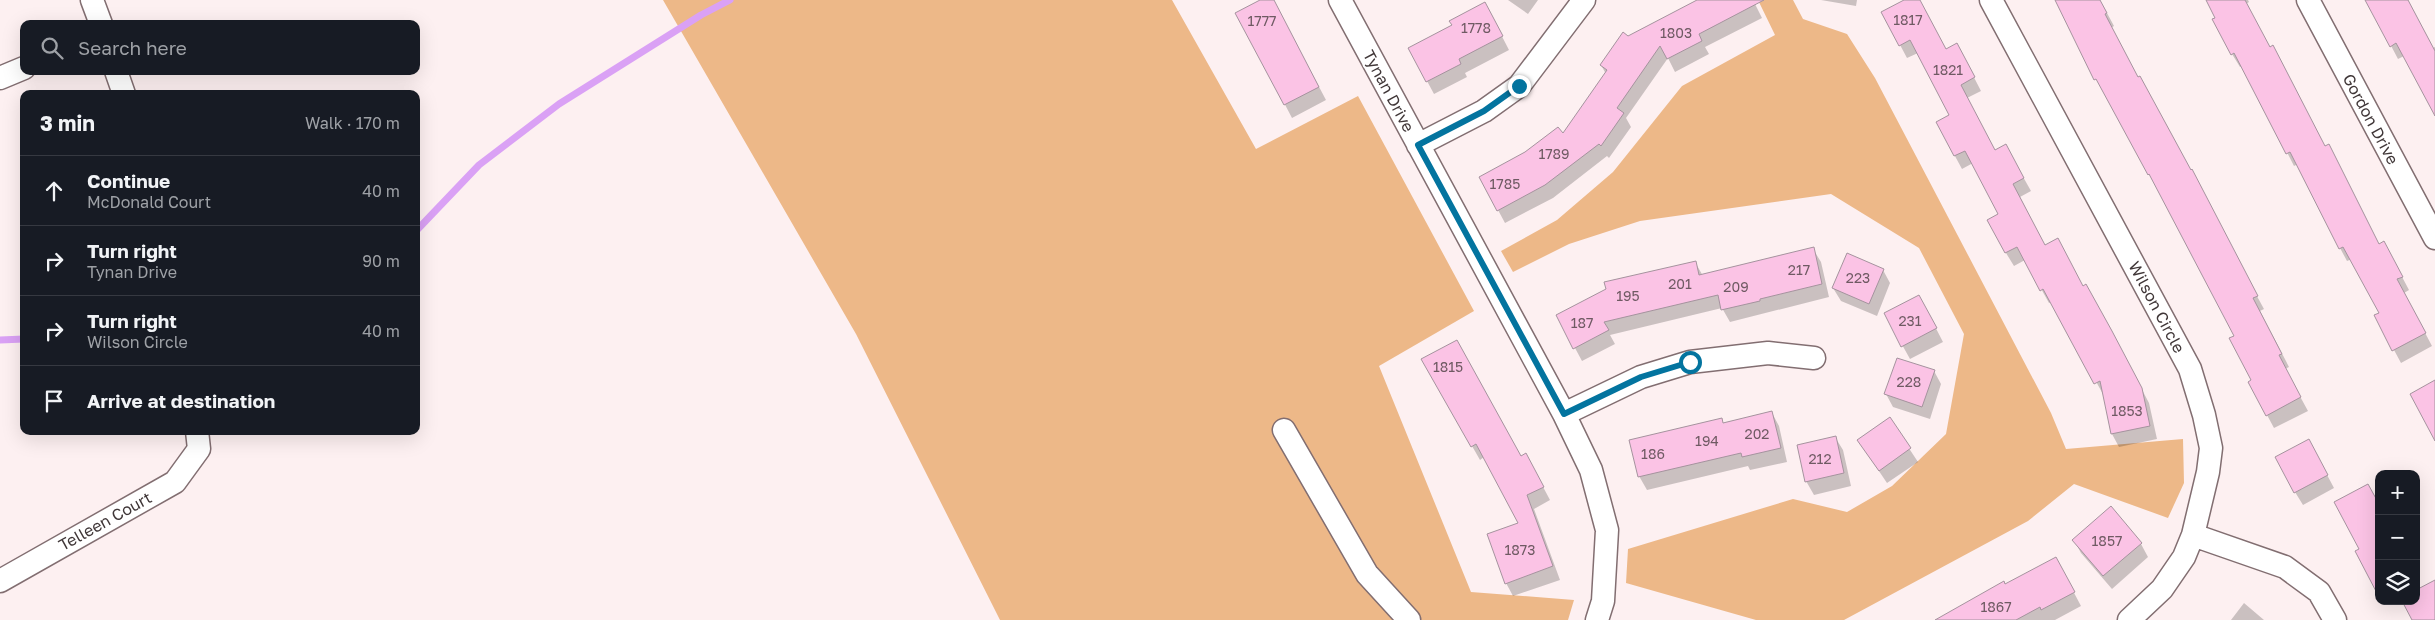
<!DOCTYPE html>
<html lang="en">
<head>
<meta charset="utf-8">
<style>
  body { margin:0; font-family:"Golos Text",sans-serif; background:#20242c; color:#f1f3f6 }
  .controls { position:absolute; right:15px; bottom:15px; display:grid; overflow:hidden; border-radius:10px; box-shadow:0 5px 20px #0002 }
  .controls button { width:45px; height:45px; display:grid; place-items:center; padding:0; border:0; border-bottom:1px solid #363941; background:#171b24; color:#f1f3f6; font:25px sans-serif }
  .stop { position:absolute; width:15px; height:15px; margin:-11px; border:4px solid #03749f; border-radius:50%; background:#fff }
  .stop.end { background:#03749f; border-color:#fff; box-shadow:0 1px 5px #0008 }
  .list { margin:0; padding:0; list-style:none }
  h2 { display:flex; justify-content:space-between; align-items:center; height:65px; margin:0; padding:0 20px; font-size:21px }
  h2 small { font-size:16px; font-weight:400; color:#9ea1a6 }
  .list li { display:grid; grid-template-columns:32px 1fr auto; gap:15px; align-items:center; box-sizing:border-box; height:70px; padding:0 20px; border-top:1px solid #363941 }
  .list b { display:block; font-size:19px; white-space:nowrap }
  .list p { margin:0; font-size:16px; white-space:nowrap; color:#9ea1a6 }
  .list em { font-size:16px; font-style:normal; color:#9ea1a6 }
  .icon { flex:none; width:28px; height:28px; fill:none; stroke:currentColor; stroke-width:2; stroke-linecap:round; stroke-linejoin:round }
  .map { position:relative; flex:none; width:2435px; height:620px; overflow:hidden }
  .search { position:absolute; background:#171b24; box-shadow:0 5px 20px #0002; left:20px; top:20px; width:400px; height:55px; display:flex; align-items:center; gap:12px; box-sizing:border-box; padding:0 18px; border-radius:10px; color:#9ea1a6; font-size:19px }
  .panel { position:absolute; background:#171b24; box-shadow:0 5px 20px #0002; left:20px; top:90px; width:400px; height:345px; border-radius:10px }
  .map>svg:first-child { display:block }
</style>
</head>
<body>
<div class="map">
<svg width="2435" height="620" viewBox="0 0 2435 620">
  <rect width="100%" height="100%" fill="#fdf0f1"/>
  <!-- green -->
  <path fill="#edb888" d="M663 0H1172L1256 149 1358 96 1474 311 1379 366 1471 592 1574 600 1568 620H1000L856 334Z
    M1758 0H1793L1803 19 1847 34 1875 78 2051 413 2066 449 2183 439 2184 483 2168 518 2074 484 2028 521 1844 620H1756L1626 583 1628 549 1793 499 1847 512 1892 486 1946 434 1964 334 1919 248 1831 194 1640 221 1569 244 1513 272 1501 251 1557 220 1613 172 1682 86 1775 35Z"/>
  <!-- shadow -->
  <path fill="#0003" d="M1263 0H1273L1326 100 1292 118 1237 13Z
    M1508 0H1538L1528 14Z
    M1700 0H1753L1762 18 1705 47 1709 54 1675 72 1668 58 1626 118 1631 127 1609 158 1607 156 1553 198 1505 223 1498 210 1563 135 1606 74 1601 65 1628 38Z
    M1821 0H1857L1856 6Z
    M1907 0H1919L1946 51 1964 58 1981 91 1967 98 1995 151 2013 159 2031 191 2020 197 2045 246 2083 287 2119 346 2149 403 2157 439 2119 447 2112 434 2104 396 2052 302 2049 303 2025 260 2014 266 2006 253 1989 220 1999 214 1973 163 1962 169 1937 123 1951 116 1918 53 1907 58 1883 13Z
    M2056 0H2100L2114 26 2111 28 2138 79 2264 309 2260 311 2289 367 2285 369 2308 411 2274 428 2267 415 2236 336Z
    M2207 0H2248L2249 2 2246 4 2270 48 2379 245 2391 256 2409 290 2404 293 2432 346 2401 363 2394 350 2380 313 2352 259 2347 261 2340 248 2298 164 2294 166 2243 66 2240 67 2232 54 2214 20 2217 18Z
    M2367 0H2408L2433 48 2435 47V114L2404 56 2398 59Z
    M1492 17 1509 50 1465 73 1467 77 1434 94 1427 81Z
    M1813 249 1821 262 1829 297 1730 322 1722 308 1610 335 1615 344 1582 361 1575 348 1607 289 1695 262 1703 276Z
    M1883 270 1890 283 1877 316 1841 301 1833 288Z
    M1926 309 1943 342 1910 359 1885 314Z
    M1423 360 1533 468 1550 500 1534 509 1560 580 1513 596 1506 583 1519 524 1484 457 1480 460Z
    M1934 371 1941 384 1930 419 1893 407 1886 394Z
    M1772 413 1779 426 1787 462 1750 470 1748 466 1647 490 1639 476 1723 424Z
    M1889 418 1918 462 1887 483 1858 440Z
    M1835 437 1843 450 1851 486 1814 495 1806 481Z
    M2316 454 2334 488 2303 505 2295 492Z
    M2074 540 2141 544 2148 557 2112 589 2081 553Z
    M2063 572 2081 606 2055 620H1938L2003 582 2005 585Z
    M2244 603 2264 620H2231Z"/>
  <g fill="none" stroke-linecap="round" stroke-linejoin="round">
    <!-- stream -->
    <path stroke="#daa1f5" stroke-width="7" d="M416 231 479 165 559 104 701 15 730 0
      M0 340 24 339"/>
  </g>
  <!-- building -->
  <path fill="#fbc3e5" stroke="#a5939e" d="M1260 0H1274L1319 87 1284 105 1235 13Z
    M1697 0H1764L1699 34 1702 41 1667 59 1660 46 1617 108 1624 113 1601 146 1599 144 1545 185 1497 211 1479 177 1525 152 1558 127 1563 133 1607 70 1600 65 1623 32 1628 36Z
    M1904 0H1920L1946 49 1957 43 1975 77 1961 85 1995 150 2006 144 2024 178 2013 184 2045 245 2058 238 2083 286 2086 284 2112 331 2142 388 2150 426 2111 434 2100 381 2094 384 2043 289 2040 291 2017 247 2005 253 1987 220 1998 214 1965 151 1954 156 1936 122 1949 115 1910 40 1899 46 1881 12Z
    M2055 0H2100L2107 13 2105 14 2138 77 2140 76 2191 170 2192 169 2258 296 2253 298 2282 354 2279 355 2301 397 2266 416 2248 382 2251 380 2229 338 2234 336 2149 174 2148 175 2096 79 2094 80Z
    M2206 0H2245L2270 47 2273 45 2325 146 2329 144 2379 244 2384 241 2403 277 2397 279 2426 333 2392 351 2374 315 2379 313 2343 247 2339 249 2290 152 2286 154 2234 53 2231 55 2212 19 2215 18Z
    M2365 0H2408L2435 51V116L2396 43 2390 47Z
    M1485 2 1503 36 1459 59 1461 64 1426 82 1408 48 1452 25 1449 21Z
    M1814 247 1822 284 1760 299V301L1721 310 1718 295 1604 322 1609 330 1573 349 1556 315 1606 289 1604 282 1696 261 1699 275Z
    M1847 253 1884 269 1869 304 1832 288Z
    M1919 295 1937 328 1901 347 1884 313Z
    M1457 340 1521 456 1526 453 1544 487 1527 495 1553 566 1505 584 1487 534 1518 523 1476 444 1471 447 1421 359Z
    M1897 358 1935 370 1922 407 1884 394Z
    M2435 380V441L2410 394Z
    M1772 411 1781 448 1742 457 1741 453 1638 477 1629 440 1722 418 1723 423Z
    M1890 417 1911 448 1879 471 1857 440Z
    M1836 436 1844 473 1805 482 1797 445Z
    M2309 439 2328 475 2294 493 2275 457Z
    M2368 484 2379 504V597L2355 551 2359 549 2334 502Z
    M2111 506 2142 543 2103 576 2072 540Z
    M2056 557 2075 592 2041 610 2040 607 2016 620H1935L2004 581 2005 584Z
    M2435 580V620H2412L2402 601H2416V590Z"/>
  <g fill="none" stroke-linecap="round" stroke-linejoin="round">
    <!-- minor casing -->
    <g stroke="#826e71" stroke-width="25">
      <path id="minor" d="M92 0 101 24
        M1340 0 1564 414 1591 470 1607 530 1603 601 1597 620
        M1991 0 2190 369 2204 415 2211 448 2208 472 2193 535 2184 557 2162 589 2129 620
        M2308 0 2435 238
        M116 71 124 94
        M0 78 24 68
        M1418 145 1484 111 1519 86 1584 0
        M1564 414 1641 377 1690 362 1768 353 1814 358
        M1284 430 1367 574 1409 620
        M2193 535 2285 567 2319 592 2335 620
        M0 581 175 482 199 449 197 431"/>
    </g>
    <!-- minor -->
    <use href="#minor" stroke="#fff" stroke-width="22"/>
  </g>
  <g fill="none" stroke-linecap="round" stroke-linejoin="round">
    <!-- route -->
    <path stroke="#03749f" stroke-width="6" d="M1519 86 1484 111 1418 145 1564 414 1641 377 1690 362"/>
  </g>
  <g text-anchor="middle" stroke-width="4" stroke-linejoin="round" paint-order="stroke">
    <!-- number labels -->
    <g font-size="14" fill="#6f5a63">
      <text x="1908" y="25">1817</text>
      <text x="1262" y="26">1777</text>
      <text x="1476" y="33">1778</text>
      <text x="1676" y="38">1803</text>
      <text x="1948" y="75">1821</text>
      <text x="1554" y="159">1789</text>
      <text x="1505" y="189">1785</text>
      <text x="1799" y="275">217</text>
      <text x="1858" y="283">223</text>
      <text x="1680" y="289">201</text>
      <text x="1736" y="292">209</text>
      <text x="1628" y="301">195</text>
      <text x="1910" y="326">231</text>
      <text x="1582" y="328">187</text>
      <text x="1448" y="372">1815</text>
      <text x="1909" y="387">228</text>
      <text x="2127" y="416">1853</text>
      <text x="1757" y="439">202</text>
      <text x="1707" y="446">194</text>
      <text x="1653" y="459">186</text>
      <text x="1820" y="464">212</text>
      <text x="2107" y="546">1857</text>
      <text x="1520" y="555">1873</text>
      <text x="1996" y="612">1867</text>
    </g>
    <!-- street labels -->
    <g font-size="16" fill="#403738" stroke="#fff">
      <text transform="translate(1389 91) rotate(62)" y="6">Tynan Drive</text>
      <text transform="translate(2371 119) rotate(62)" y="6">Gordon Drive</text>
      <text transform="translate(2157 307) rotate(62)" y="6">Wilson Circle</text>
      <text transform="translate(105 521) rotate(-29)" y="6">Telleen Court</text>
    </g>
  </g>
</svg>
<div class="controls">
<button>+</button>
<button>−</button>
<button><svg class="icon" aria-label="layers" viewBox="0 0 24 24"><path d="M12 4l9 5-9 5-9-5zM3 14l9 5 9-5"/></svg></button>
</div>
<div class="stop" style="left:1690px;top:362px"></div>
<div class="stop end" style="left:1519px;top:86px"></div>
<div class="search"><svg class="icon" aria-label="search" viewBox="0 0 24 24"><circle cx="10" cy="10" r="6"/><path d="M15 15l6 6"/></svg>Search here</div>
<section class="panel">
<h2>3 min<small>Walk · 170 m</small></h2>
<ul class="list">
<li><svg class="icon" aria-label="ahead" viewBox="0 0 24 24"><path d="M12 20V5M6 11l6-6 6 6"/></svg><div><b>Continue</b><p>McDonald Court</p></div><em>40 m</em></li>
<li><svg class="icon" aria-label="right" viewBox="0 0 24 24"><path d="M7 20v-9h11M14 6l5 5-5 5"/></svg><div><b>Turn right</b><p>Tynan Drive</p></div><em>90 m</em></li>
<li><svg class="icon" aria-label="right" viewBox="0 0 24 24"><path d="M7 20v-9h11M14 6l5 5-5 5"/></svg><div><b>Turn right</b><p>Wilson Circle</p></div><em>40 m</em></li>
<li><svg class="icon" aria-label="arrive" viewBox="0 0 24 24"><path d="M6 21V4h12l-3 4 3 4H6"/></svg><div><b>Arrive at destination</b></div></li>
</ul>
</section>
</div>
</body>
</html>
